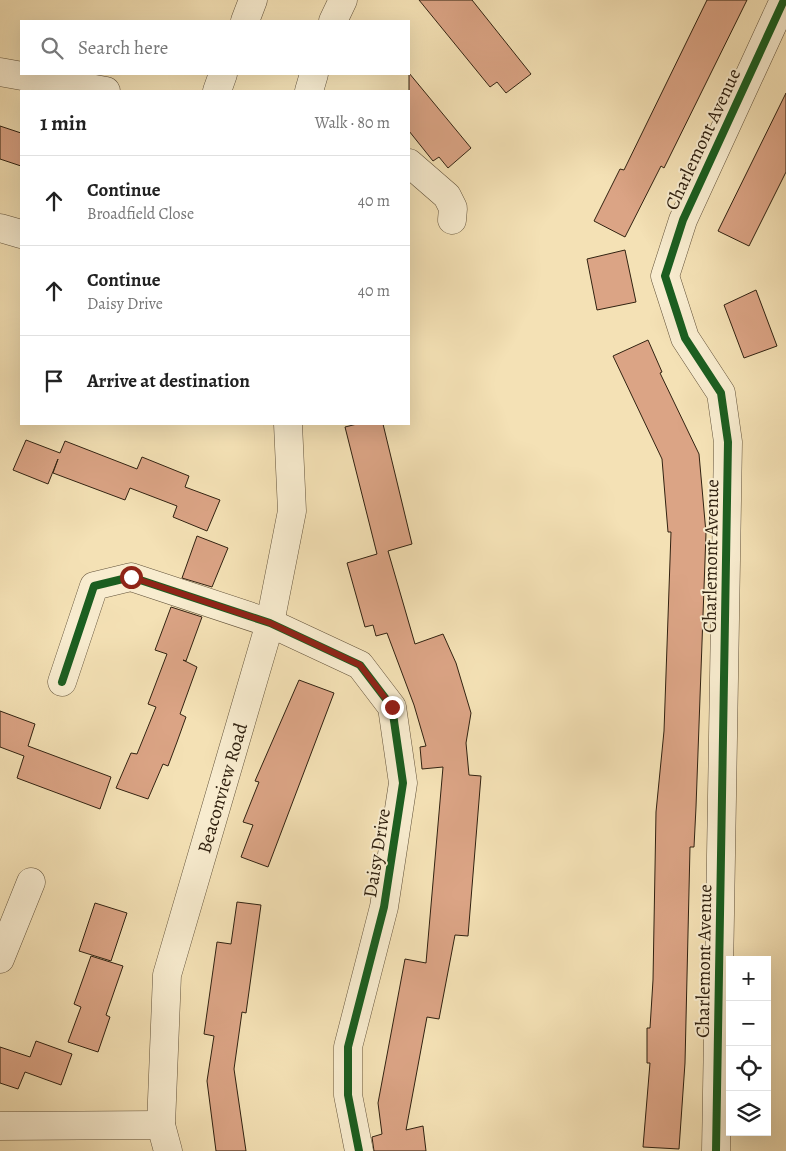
<!DOCTYPE html>
<html lang="en">
<head>
<meta charset="utf-8">
<style>
  body { margin:0; font-family:Alegreya,serif; background:#f2f2f2; color:#222 }
  .controls { position:absolute; right:15px; bottom:15px; display:grid; overflow:hidden; border-radius:0px; box-shadow:0 5px 20px #0002 }
  .controls button { width:45px; height:45px; display:grid; place-items:center; padding:0; border:0; border-bottom:1px solid #e0e0e0; background:#fff; color:#222; font:25px sans-serif }
  .stop { position:absolute; width:15px; height:15px; margin:-11px; border:4px solid #8f2418; border-radius:50%; background:#fff }
  .stop.end { background:#8f2418; border-color:#fff; box-shadow:0 1px 5px #0008 }
  .list { margin:0; padding:0; list-style:none }
  h2 { display:flex; justify-content:space-between; align-items:center; height:65px; margin:0; padding:0 20px; font-size:21px }
  h2 small { font-size:16px; font-weight:400; color:#767676 }
  .list li { display:grid; grid-template-columns:32px 1fr auto; gap:15px; align-items:center; box-sizing:border-box; height:90px; padding:0 20px; border-top:1px solid #e0e0e0 }
  .list b { display:block; font-size:19px; white-space:nowrap }
  .list p { margin:0; font-size:16px; white-space:nowrap; color:#767676 }
  .list em { font-size:16px; font-style:normal; color:#767676 }
  .icon { flex:none; width:28px; height:28px; fill:none; stroke:currentColor; stroke-width:2; stroke-linecap:round; stroke-linejoin:round }
  .map { position:relative; flex:none; width:786px; height:1151px; overflow:hidden }
  .search { position:absolute; background:#fff; box-shadow:0 5px 20px #0002; left:20px; top:20px; width:390px; height:55px; display:flex; align-items:center; gap:12px; box-sizing:border-box; padding:0 18px; border-radius:0px; color:#767676; font-size:19px }
  .panel { position:absolute; background:#fff; box-shadow:0 5px 20px #0002; left:20px; top:90px; width:390px; height:335px; border-radius:0px }
  .map>svg:first-child { display:block }
</style>
</head>
<body>
<div class="map">
<svg width="786" height="1151" viewBox="0 0 786 1151">
  <rect width="100%" height="100%" fill="#f4e1b5"/>
  <filter id="stains"><feTurbulence type="fractalNoise" baseFrequency=".004" numOctaves="4"/><feColorMatrix values="0 0 0 0 .2 0 0 0 0 .09 0 0 0 0 .02 0 0 0 .5 -.17"/></filter>
  <radialGradient id="worn" r=".72"><stop offset=".6" stop-color="#630" stop-opacity="0"/><stop offset="1" stop-color="#630" stop-opacity=".3"/></radialGradient>
  <!-- building -->
  <path fill="#dba485" stroke="#312211" d="M419 0H472L531 74 506 93 497 82 490 87Z
    M707 0H747L664 168 661 166 625 237 594 221 620 169 624 170Z
    M409 73 471 148 448 168 439 157 433 161 409 131Z
    M786 93V172L749 246 718 231Z
    M0 126 21 133V166L0 159Z
    M625 250 636 302 597 310 587 259Z
    M756 290 777 346 744 358 724 305Z
    M648 340 662 372 660 373 699 454 706 533 696 807 694 847H690L685 1063 679 1149 643 1147 650 1063H647V1028H650L653 980 656 812 664 731 671 532H668L662 459 613 356Z
    M357 424H383L412 544 388 551 415 644 443 634 456 663 471 713 466 743 469 775 481 776 468 936 455 935 439 1019 427 1017 406 1130 423 1126 426 1151H374L372 1137 382 1134 378 1103 405 959 426 963 443 767 422 769 420 747 426 746 414 705 387 633 376 636 373 625 365 627 347 563 377 554 345 427Z
    M26 440 60 453 65 441 137 469 142 457 189 476 185 487 220 500 207 531 173 517 177 506 130 488 125 500 53 473 58 459 48 484 13 470Z
    M197 536 228 548 212 587 182 578Z
    M171 607 202 617 186 661 183 660 197 667 180 714 186 717 177 742 168 766 163 764 148 799 116 788 131 753 137 754 156 707 148 704 167 654 155 650Z
    M299 680 334 693 268 867 241 857 253 825 243 822 259 782 255 781Z
    M0 711 35 724 28 746 111 777 100 809 17 778 24 756 0 747Z
    M237 902 261 905 246 1013 242 1012 234 1069 246 1151H216L207 1081 214 1036 204 1034 217 942 231 944Z
    M95 903 127 913 111 961 79 951Z
    M91 956 123 966 106 1015 110 1017 98 1052 68 1042 81 1007 74 1004Z
    M36 1041 72 1054 61 1085 25 1072 18 1089 0 1083V1047L30 1057Z"/>
  <g fill="none" stroke-linecap="round" stroke-linejoin="round">
    <!-- minor casing -->
    <g stroke="#62523a" stroke-width="29">
      <g id="minor">
        <path d="M245 21 253 0"/>
        <path d="M333 21 343 0"/>
        <path d="M0 72 106 91"/>
        <path d="M217 91 223 74"/>
        <path d="M309 91 314 74"/>
        <path d="M409 163 447 196 453 208 452 220"/>
        <path d="M0 228 21 234"/>
        <path d="M62 682 94 586 131 577 270 623 360 665 392 707 403 783 384 907 348 1047V1095L359 1151"/>
        <path d="M0 959 31 882"/>
        <path d="M0 1126 161 1125"/>
        <path id="s1" d="M168 1151 161 1125 167 975 270 623 292 511 288 424"/>
        <path d="M716 1151 728 442 721 393 685 338 665 276 683 220 784 0"/>
      </g>
    </g>
    <!-- minor -->
    <use href="#minor" stroke="#f8eccf" stroke-width="28"/>
    <!-- cycleway casing -->
    <g stroke="#f8eccf" stroke-width="11">
      <path id="cycleway" d="M62 682 94 586 131 577 270 623 360 665 392 707 403 783 384 907 348 1047V1095L359 1151
        M716 1151 728 442 721 393 685 338 665 276 683 220 784 0"/>
    </g>
    <!-- cycleway -->
    <use href="#cycleway" stroke="#1b5e20" stroke-width="8"/>
  </g>
  <g fill="none" stroke-linecap="round" stroke-linejoin="round">
    <!-- route -->
    <path stroke="#8f2418" stroke-width="6" d="M131 577 270 623 360 665 392 707"/>
  </g>
  <g text-anchor="middle" stroke-width="4" stroke-linejoin="round" paint-order="stroke">
    <!-- street labels -->
    <g font-size="19" fill="#312211" stroke="#f8eccf">
      <text transform="translate(702 139) rotate(-65)" y="7">Charlemont Avenue</text>
      <text transform="translate(710 556) rotate(-89)" y="7">Charlemont Avenue</text>
      <text dy="7" stroke="none"><textPath href="#s1" startOffset="372">Beaconview Road</textPath></text>
      <text transform="translate(376 853) rotate(-81)" y="7">Daisy Drive</text>
      <text transform="translate(703 961) rotate(-89)" y="7">Charlemont Avenue</text>
    </g>
  </g>
  <rect width="100%" height="100%" filter="url(#stains)"/>
  <rect width="100%" height="100%" fill="url(#worn)"/>
</svg>
<div class="controls">
<button>+</button>
<button>−</button>
<button><svg class="icon" aria-label="locate" viewBox="0 0 24 24"><circle cx="12" cy="12" r="6"/><path d="M12 2v4M12 18v4M2 12h4M18 12h4"/></svg></button>
<button><svg class="icon" aria-label="layers" viewBox="0 0 24 24"><path d="M12 4l9 5-9 5-9-5zM3 14l9 5 9-5"/></svg></button>
</div>
<div class="stop" style="left:131px;top:577px"></div>
<div class="stop end" style="left:392px;top:707px"></div>
<div class="search"><svg class="icon" aria-label="search" viewBox="0 0 24 24"><circle cx="10" cy="10" r="6"/><path d="M15 15l6 6"/></svg>Search here</div>
<section class="panel">
<h2>1 min<small>Walk · 80 m</small></h2>
<ul class="list">
<li><svg class="icon" aria-label="ahead" viewBox="0 0 24 24"><path d="M12 20V5M6 11l6-6 6 6"/></svg><div><b>Continue</b><p>Broadfield Close</p></div><em>40 m</em></li>
<li><svg class="icon" aria-label="ahead" viewBox="0 0 24 24"><path d="M12 20V5M6 11l6-6 6 6"/></svg><div><b>Continue</b><p>Daisy Drive</p></div><em>40 m</em></li>
<li><svg class="icon" aria-label="arrive" viewBox="0 0 24 24"><path d="M6 21V4h12l-3 4 3 4H6"/></svg><div><b>Arrive at destination</b></div></li>
</ul>
</section>
</div>
</body>
</html>
